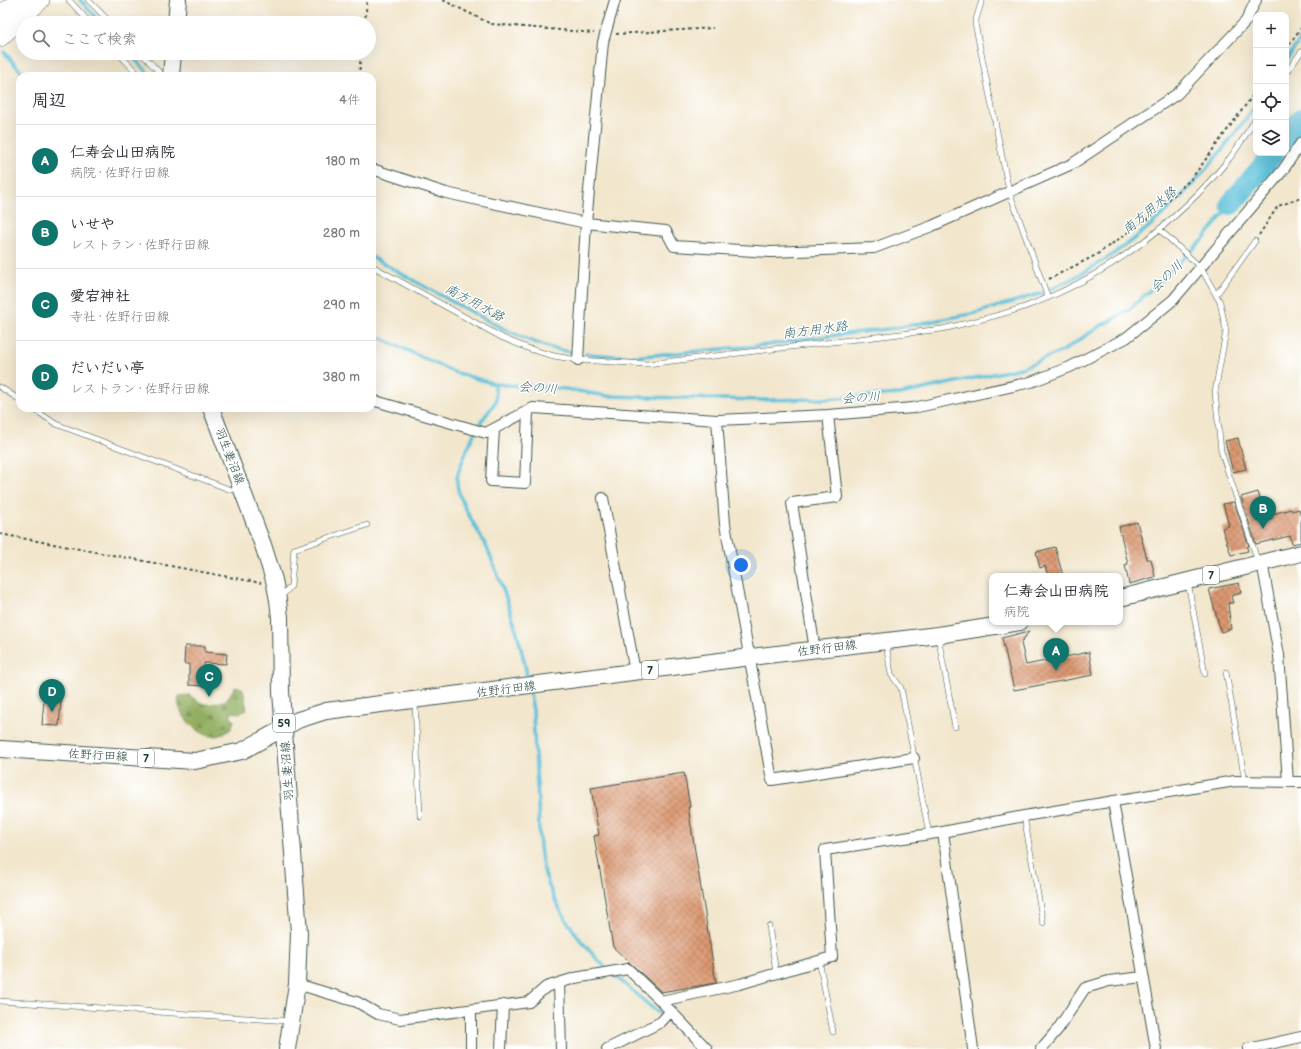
<!DOCTYPE html>
<html lang="ja">
<head>
<meta charset="utf-8">
<style>
  body { margin:0; font-family:"Balsamiq Sans","Klee One",sans-serif; background:#f2f2f3; color:#2b2b33 }
  .controls { position:absolute; right:12px; top:12px; display:grid; overflow:hidden; border-radius:8px; box-shadow:0 4px 16px #0002 }
  .controls button { width:36px; height:36px; display:grid; place-items:center; padding:0; border:0; border-bottom:1px solid #e1e1e2; background:#fff; color:#2b2b33; font:20px sans-serif }
  .you { position:absolute; left:741px; top:565px; width:14px; height:14px; margin:-10px; border:3px solid #fff; border-radius:50%; background:#1a73e8; box-shadow:0 0 0 6px #1a73e833 }
  .badge { display:grid; place-items:center; width:26px; height:26px; border-radius:50%; background:#0f766e; color:#fff; font-size:13px; font-weight:700 }
  .pin { position:absolute; translate:-50% -33px; filter:drop-shadow(0 1px 2px #0008) }
  .pin::after { content:''; position:absolute; top:21px; width:14px; height:12px; background:inherit; clip-path:polygon(0 0,100% 0,50% 100%) }
  .popup { position:absolute; left:989px; top:573px; width:134px; height:52px; box-sizing:border-box; display:grid; place-content:center; border-radius:8px; background:#fff; filter:drop-shadow(0 1px 3px #0005); font-size:13px; white-space:nowrap; color:#7c7c81 }
  .popup b { font-size:15px; color:#2b2b33 }
  .popup::after { content:''; position:absolute; left:50%; top:100%; margin-left:-8px; border:8px solid transparent; border-top-color:#fff }
  .list { margin:0; padding:0; list-style:none }
  h2 { display:flex; justify-content:space-between; align-items:center; height:52px; margin:0; padding:0 16px; font-size:17px }
  h2 small { font-size:13px; font-weight:400; color:#7c7c81 }
  .list li { display:grid; grid-template-columns:26px 1fr auto; gap:12px; align-items:center; box-sizing:border-box; height:72px; padding:0 16px; border-top:1px solid #e1e1e2 }
  .list b { display:block; font-size:15px; white-space:nowrap }
  .list p { margin:0; font-size:13px; white-space:nowrap; color:#7c7c81 }
  .list em { font-size:13px; font-style:normal; color:#7c7c81 }
  .icon { flex:none; width:22px; height:22px; fill:none; stroke:currentColor; stroke-width:2; stroke-linecap:round; stroke-linejoin:round }
  .map { position:relative; flex:none; width:1301px; height:1049px; overflow:hidden }
  .search { position:absolute; background:#fff; box-shadow:0 4px 16px #0002; left:16px; top:16px; width:360px; height:44px; display:flex; align-items:center; gap:10px; box-sizing:border-box; padding:0 14px; border-radius:22px; color:#7c7c81; font-size:15px }
  .panel { position:absolute; background:#fff; box-shadow:0 4px 16px #0002; left:16px; top:72px; width:360px; height:340px; border-radius:12px }
  .map>svg:first-child { display:block }
</style>
</head>
<body>
<div class="map">
<svg width="1301" height="1049" viewBox="0 0 1301 1049">
  <defs>
    <pattern id="forest-firs" width="22" height="20" patternUnits="userSpaceOnUse"><rect width="22" height="20" fill="#92ae61"/><path d="M5 1l3.5 6h-7zM16 11l3.5 6h-7z" fill="#778f51"/></pattern>
    <pattern id="building-cross-hatch" width="8" height="8" patternUnits="userSpaceOnUse"><rect width="8" height="8" fill="#dc9770"/><path d="M0 0l8 8M0 8l8-8" fill="none" stroke="#b27c5d"/></pattern>
  </defs>
  <rect width="100%" height="100%" fill="#fff"/>
  <filter id="ink" filterUnits="userSpaceOnUse"><feTurbulence type="fractalNoise" baseFrequency=".025" numOctaves="2"/><feDisplacementMap in="SourceGraphic" scale="8" xChannelSelector="R" yChannelSelector="G"/><feConvolveMatrix kernelMatrix="1 2 1 2 8 2 1 2 1" color-interpolation-filters="sRGB"/></filter>
  <filter id="wash" filterUnits="userSpaceOnUse"><feTurbulence type="fractalNoise" baseFrequency=".012" numOctaves="4" result="noise"/><feDisplacementMap in="SourceGraphic" scale="16" xChannelSelector="R" yChannelSelector="G"/><feGaussianBlur stdDeviation="0.9" result="paint"/><feColorMatrix in="noise" values="0 0 0 0 0 0 0 0 0 0 0 0 0 0 0 0 0 1.4 0 .05"/><feComposite in="paint" operator="in"/></filter>
  <g filter="url(#wash)">
    <rect width="100%" height="100%" fill="#f2e6cc"/>
    <!-- forest -->
    <path fill="url(#forest-firs)" stroke="#58764a" d="M239 687 243 689 247 710 240 713 234 712 230 716 234 721 231 729C225 733 218 737 211 736 197 734 174 712 179 696L189 695C206 708 208 705 227 700L234 688Z"/>
    <g fill="none" stroke-linecap="round" stroke-linejoin="round">
      <!-- stream -->
      <path stroke="#5bc0d9" stroke-width="3.5" d="M80 0 101 23
        M4 52 25 76
        M129 53 151 76
        M1286 61 1301 38
        M372 257C407 277 443 297 479 316 508 331 539 348 572 352
        M1051 289C1142 248 1199 184 1256 105
        M372 334 454 372 495 384 566 389 607 396 760 400 822 399 900 394 1021 368 1063 351 1097 328 1130 309 1203 240 1231 204
        M586 354 631 357 768 345 804 339 895 328 976 313 1042 293
        M495 384 496 401C491 409 485 416 480 423 474 432 458 469 457 479 455 497 479 531 487 548 505 591 520 635 528 681
        M529 689 533 710C534 740 536 769 538 799 539 824 538 850 545 874 556 912 580 943 608 970
        M613 974 700 1049"/>
      <!-- river -->
      <path stroke="#5bc0d9" stroke-width="22" d="M1286 138 1301 120
        M1231 204 1274 153"/>
    </g>
    <g id="blocks">
      <!-- building -->
      <path fill="url(#building-cross-hatch)" d="M1238 438 1246 469 1233 472 1225 441Z
        M1258 492 1265 516 1291 509 1292 511 1299 509 1301 517V542L1292 544 1290 536 1256 544 1241 497Z
        M1234 502 1249 546 1247 547 1248 551 1231 555 1222 528 1229 526 1223 504Z
        M1137 522 1147 559H1151L1155 577 1129 584 1125 565 1128 564 1119 527Z
        M1055 547 1063 576H1048L1045 566 1040 568 1036 552Z
        M1239 583 1241 593 1231 596 1233 603H1228L1231 629 1221 632 1209 589Z
        M1029 631 1021 643 1026 665 1089 652 1093 675 1014 690 1002 638Z
        M185 646H205V652L227 654 226 664 204 663V686L189 685V664H184Z
        M44 699 61 700 59 726 42 725Z
        M684 773 690 807H688L716 983 661 992 613 947 594 836 599 835 591 788Z"/>
    </g>
  </g>
  <g filter="url(#ink)">
    <use href="#blocks" fill-opacity="0" stroke="#3f564b" stroke-width="1"/>
    <g fill="none" stroke-linecap="round" stroke-linejoin="round">
      <!-- lane casing -->
      <g stroke="#3f564b" stroke-width="6">
        <path id="lane" d="M69 0 90 23
          M88 0 111 23
          M982 0 975 23 1009 191 1048 298
          M118 53 140 76
          M141 53 163 76
          M1286 74 1301 52
          M1159 229 1201 268 1220 302 1226 331 1215 392 1221 451 1258 562
          M372 266 503 338 530 349 554 356 578 360 647 364 942 329C971 322 1000 316 1027 306 1106 277 1176 224 1229 159 1239 146 1247 132 1256 119
          M1216 295 1255 241
          M0 387 20 400
          M32 408 56 424 226 488 231 490 239 487
          M1188 583 1205 674
          M280 598 291 586 294 549 367 525
          M938 636 955 727
          M886 644 891 674 901 688 929 834
          M1226 672 1245 781
          M415 702 420 816
          M1024 816 1043 923
          M769 926 776 973
          M819 960 833 1032
          M0 1001 288 1021"/>
      </g>
      <!-- street casing -->
      <g stroke="#3f564b" stroke-width="12">
        <path id="street" d="M372 169 446 193 586 223 666 231 674 246 771 252 874 248 932 226 1072 164 1177 94 1246 21 1256 0
          M578 360 586 223 603 42 615 0
          M372 400 486 433 533 408 717 420 828 415 913 408 1031 382 1070 367 1126 338 1173 300 1283 170 1301 143
          M717 420 725 524 772 780 914 758
          M494 429 491 481 525 483 528 411
          M603 498 635 672
          M1262 562 1279 655 1288 782
          M815 650 792 503 837 497 828 415
          M1113 801 1156 1049
          M559 983 561 1049
          M297 984 357 1002 378 1014 400 1019 529 1002 546 987 575 978 628 969 661 1001
          M471 1049V1010
          M501 1049 503 1005
          M607 1049 661 1022 671 1011
          M707 1049 661 1001 740 984 832 957 825 850 943 832
          M973 1049 943 832 1024 816 1235 781 1301 782
          M1041 1049 1058 1029 1085 988 1109 981 1143 977
          M1248 1049 1301 1037"/>
      </g>
      <!-- primary casing -->
      <g stroke="#3f564b" stroke-width="18">
        <path id="primary" d="M176 23 178 0
          M171 76 173 53
          M211 408 263 545 274 580 278 600 280 618 281 692 299 933 297 984 287 1049
          M1120 598 1301 553
          M0 749 195 761 242 751 298 720 326 711 751 657 938 635 1020 622"/>
      </g>
      <!-- highway casing -->
      <g stroke="#3f564b" stroke-width="20">
        <path id="highway" d="M0 16 20 0
          M0 37 40 0"/>
      </g>
      <!-- path -->
      <path stroke="#3f564b" stroke-width="2" stroke-dasharray="3 3" stroke-linecap="butt" d="M443 0 491 24 594 33
        M365 23 367 0
        M616 34 713 28
        M1286 49 1301 28
        M359 76 361 53
        M1259 235 1278 206 1301 198
        M1049 279 1096 255 1150 217 1192 178 1256 91
        M0 534 261 583"/>
      <!-- lane -->
      <use href="#lane" stroke="#fff" stroke-width="5"/>
      <!-- street -->
      <use href="#street" stroke="#fff" stroke-width="10"/>
      <!-- primary -->
      <use href="#primary" stroke="#fff" stroke-width="16"/>
      <!-- highway -->
      <use href="#highway" stroke="#fff" stroke-width="19"/>
    </g>
  </g>
  <g text-anchor="middle" stroke-width="3" stroke-linejoin="round" paint-order="stroke">
    <!-- shield labels -->
    <g fill="#fff" stroke="#627771" stroke-width="1">
      <rect x="1203" y="566" width="16" height="18" rx="3"/>
      <rect x="642" y="661" width="16" height="18" rx="3"/>
      <rect x="273" y="714" width="22" height="18" rx="3"/>
      <rect x="138" y="749" width="16" height="18" rx="3"/>
    </g>
    <g font-size="11" font-weight="bold" fill="#1f3d34">
      <text x="1211" y="579">7</text>
      <text x="650" y="674">7</text>
      <text x="284" y="727">59</text>
      <text x="146" y="762">7</text>
    </g>
    <!-- street labels -->
    <g font-size="12" fill="#1f3d34" stroke="#fff">
      <text transform="translate(230 456) rotate(69)" y="4">羽生妻沼線</text>
      <text transform="translate(827 648) rotate(-7)" y="4">佐野行田線</text>
      <text transform="translate(506 689) rotate(-7)" y="4">佐野行田線</text>
      <text transform="translate(98 755) rotate(3)" y="4">佐野行田線</text>
      <text transform="translate(287 771) rotate(-94)" y="4">羽生妻沼線</text>
    </g>
    <!-- water labels -->
    <g font-size="13" font-style="italic" fill="#316466" stroke="#fff">
      <text transform="translate(1149 210) rotate(-40)" y="5">南方用水路</text>
      <text transform="translate(1166 276) rotate(-44)" y="5">会の川</text>
      <text transform="translate(475 302) rotate(28)" y="5">南方用水路</text>
      <text transform="translate(815 329) rotate(-7)" y="5">南方用水路</text>
      <text transform="translate(538 387) rotate(4)" y="5">会の川</text>
      <text transform="translate(861 397) rotate(-4)" y="5">会の川</text>
    </g>
  </g>
</svg>
<div class="controls">
<button>+</button>
<button>−</button>
<button><svg class="icon" aria-label="locate" viewBox="0 0 24 24"><circle cx="12" cy="12" r="6"/><path d="M12 2v4M12 18v4M2 12h4M18 12h4"/></svg></button>
<button><svg class="icon" aria-label="layers" viewBox="0 0 24 24"><path d="M12 4l9 5-9 5-9-5zM3 14l9 5 9-5"/></svg></button>
</div>
<div class="you"></div>
<div class="pin badge" style="left:1056px;top:671px">A</div>
<div class="popup"><b>仁寿会山田病院</b>病院</div>
<div class="pin badge" style="left:1263px;top:529px">B</div>
<div class="pin badge" style="left:209px;top:697px">C</div>
<div class="pin badge" style="left:52px;top:712px">D</div>
<div class="search"><svg class="icon" aria-label="search" viewBox="0 0 24 24"><circle cx="10" cy="10" r="6"/><path d="M15 15l6 6"/></svg>ここで検索</div>
<section class="panel">
<h2>周辺<small>4件</small></h2>
<ul class="list">
<li><span class="badge">A</span><div><b>仁寿会山田病院</b><p>病院 · 佐野行田線</p></div><em>180 m</em></li>
<li><span class="badge">B</span><div><b>いせや</b><p>レストラン · 佐野行田線</p></div><em>280 m</em></li>
<li><span class="badge">C</span><div><b>愛宕神社</b><p>寺社 · 佐野行田線</p></div><em>290 m</em></li>
<li><span class="badge">D</span><div><b>だいだい亭</b><p>レストラン · 佐野行田線</p></div><em>380 m</em></li>
</ul>
</section>
</div>
</body>
</html>
